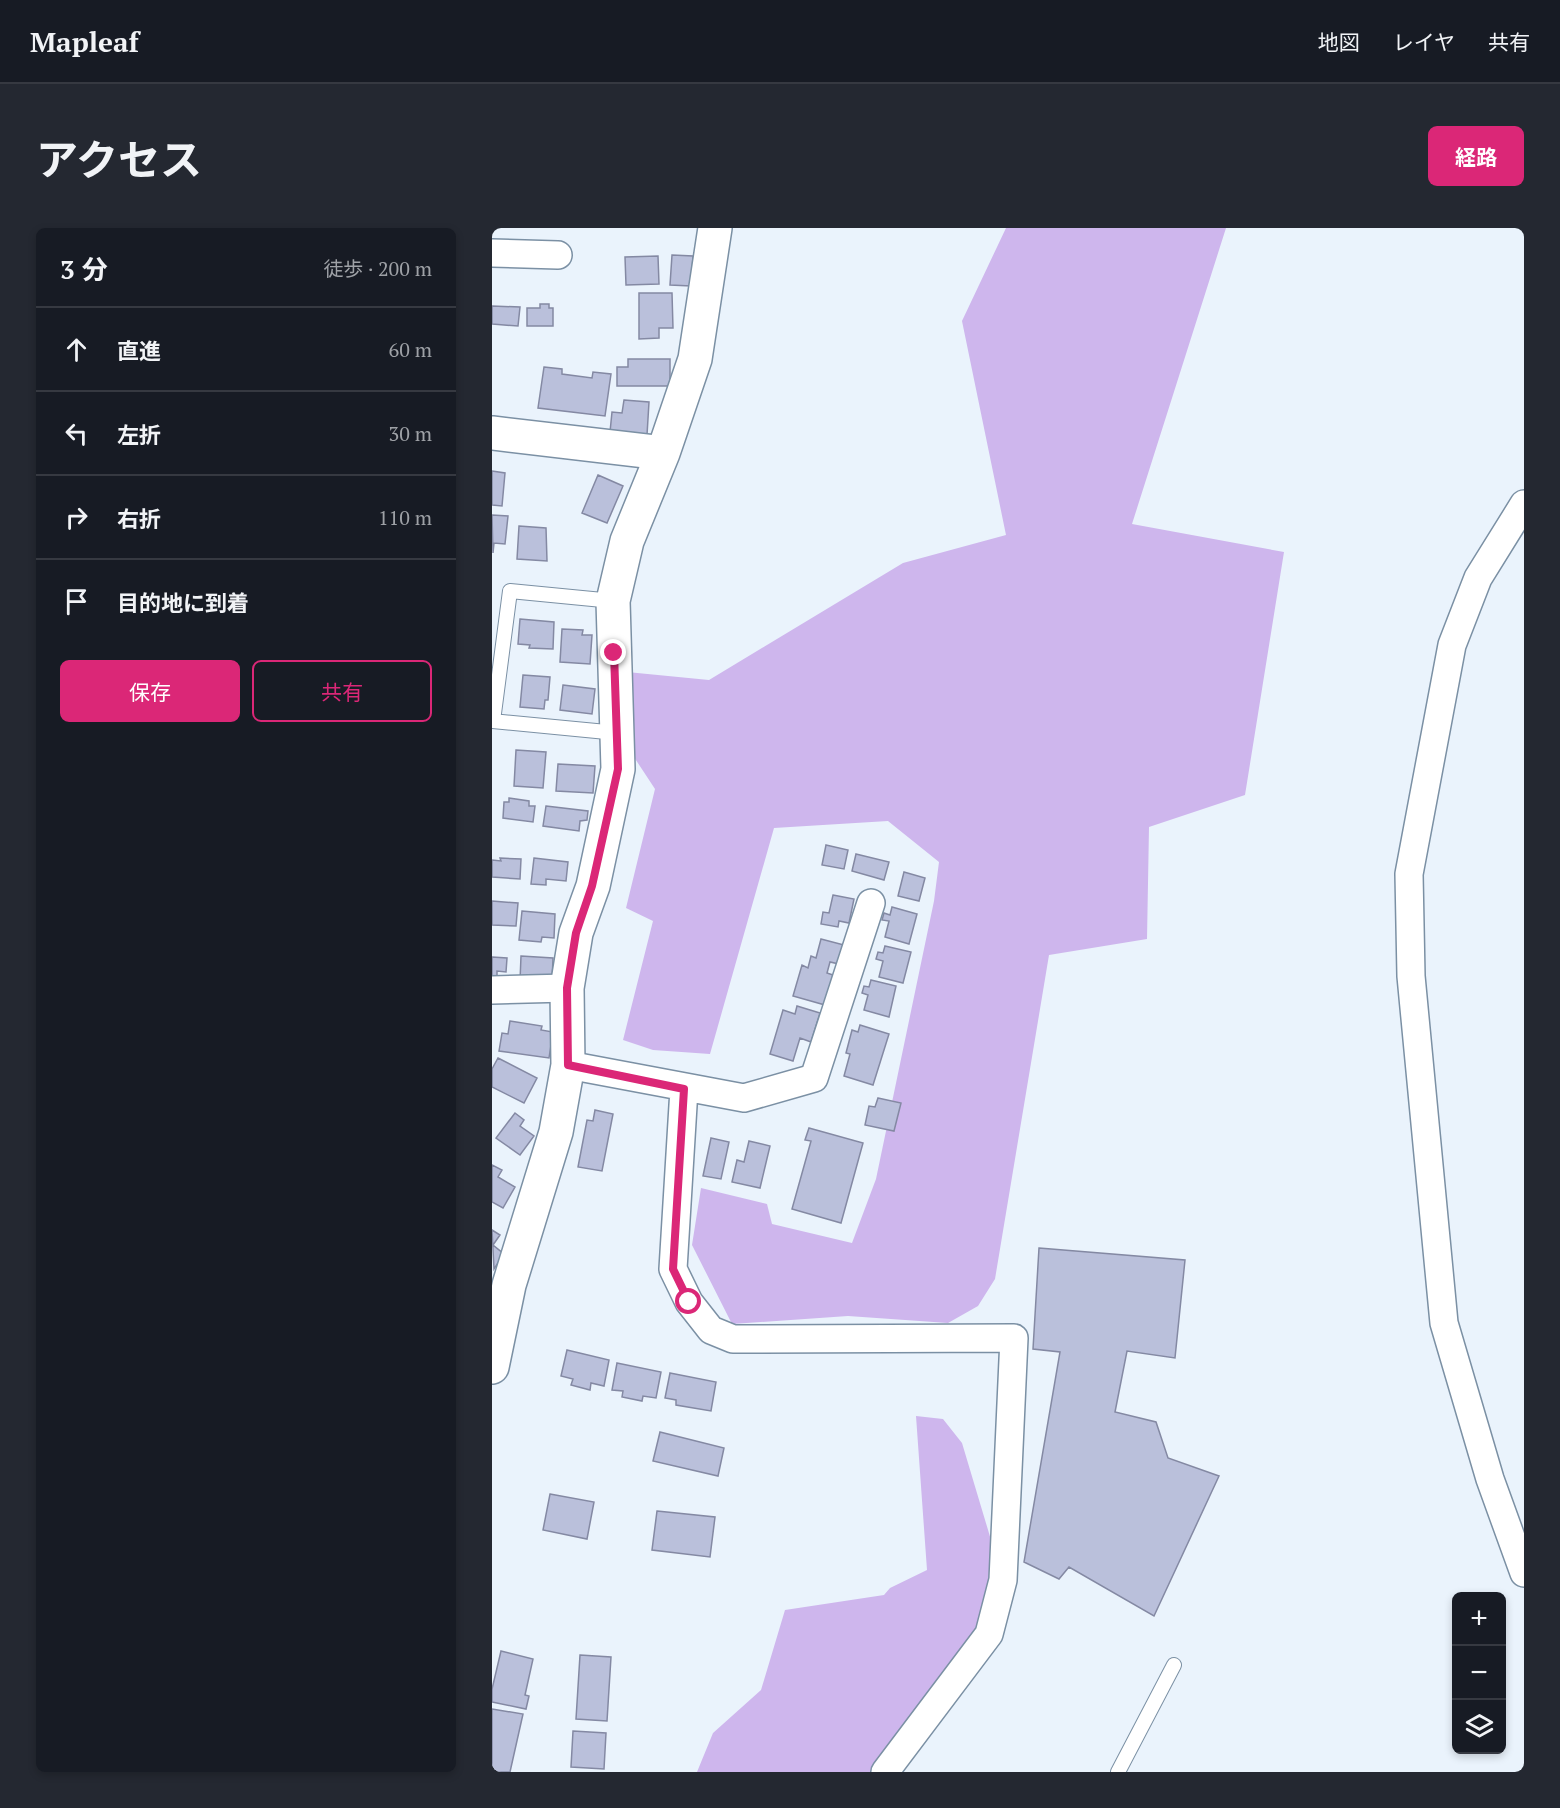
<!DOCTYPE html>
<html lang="ja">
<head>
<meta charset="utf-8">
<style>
  body { margin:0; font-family:"PT Serif","Noto Sans JP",serif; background:#242831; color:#f1f3f6 }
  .controls { position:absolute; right:18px; bottom:18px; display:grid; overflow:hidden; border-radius:9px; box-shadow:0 3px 9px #0003 }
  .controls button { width:54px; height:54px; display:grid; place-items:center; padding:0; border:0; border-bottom:2px solid #363941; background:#171b24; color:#f1f3f6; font:30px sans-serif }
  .stop { position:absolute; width:18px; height:18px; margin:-14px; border:4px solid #db2777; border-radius:50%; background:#fff }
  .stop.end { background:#db2777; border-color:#fff; box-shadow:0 2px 6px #0008 }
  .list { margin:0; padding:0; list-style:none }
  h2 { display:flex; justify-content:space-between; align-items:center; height:78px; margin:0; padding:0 24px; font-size:26px }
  h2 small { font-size:20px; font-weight:400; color:#9ea1a6 }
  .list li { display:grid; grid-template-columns:39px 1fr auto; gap:18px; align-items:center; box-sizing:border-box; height:84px; padding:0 24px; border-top:2px solid #363941 }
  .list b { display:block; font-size:22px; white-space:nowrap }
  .list em { font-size:20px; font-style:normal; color:#9ea1a6 }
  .actions { display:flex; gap:12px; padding:18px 24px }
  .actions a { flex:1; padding:14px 0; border:2px solid #db2777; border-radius:9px; text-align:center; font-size:21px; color:#db2777 }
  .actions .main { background:#db2777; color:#fff }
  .icon { flex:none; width:33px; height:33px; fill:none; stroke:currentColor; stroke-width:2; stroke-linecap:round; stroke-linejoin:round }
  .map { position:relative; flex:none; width:1032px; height:1544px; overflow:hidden; border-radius:9px }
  header { display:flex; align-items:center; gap:36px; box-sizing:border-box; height:84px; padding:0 30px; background:#171b24; border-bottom:2px solid #363941 }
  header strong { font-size:28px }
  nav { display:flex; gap:33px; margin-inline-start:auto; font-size:21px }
  .intro { display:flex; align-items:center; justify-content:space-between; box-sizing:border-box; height:144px; padding:0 36px }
  h1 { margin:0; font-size:42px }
  .button { padding:15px 27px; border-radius:9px; background:#db2777; color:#fff; font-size:21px; font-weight:700 }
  main { display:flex; gap:36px; padding:0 36px }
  aside { flex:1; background:#171b24; border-radius:9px; box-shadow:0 3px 9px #0003 }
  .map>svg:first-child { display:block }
</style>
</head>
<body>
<header>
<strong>Mapleaf</strong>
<nav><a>地図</a><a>レイヤ</a><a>共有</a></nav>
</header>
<div class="intro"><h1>アクセス</h1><a class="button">経路</a></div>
<main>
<aside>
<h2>3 分<small>徒歩 · 200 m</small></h2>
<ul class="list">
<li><svg class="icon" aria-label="ahead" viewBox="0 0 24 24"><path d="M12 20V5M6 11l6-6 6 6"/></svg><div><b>直進</b></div><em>60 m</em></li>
<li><svg class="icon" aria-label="left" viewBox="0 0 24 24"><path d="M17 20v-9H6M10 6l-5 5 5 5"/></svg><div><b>左折</b></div><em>30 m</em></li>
<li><svg class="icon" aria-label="right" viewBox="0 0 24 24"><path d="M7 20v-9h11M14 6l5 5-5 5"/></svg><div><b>右折</b></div><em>110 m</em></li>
<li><svg class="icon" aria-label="arrive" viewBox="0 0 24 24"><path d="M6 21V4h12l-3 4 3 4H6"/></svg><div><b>目的地に到着</b></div></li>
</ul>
<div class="actions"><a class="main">保存</a><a>共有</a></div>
</aside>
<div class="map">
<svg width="1032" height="1544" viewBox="0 0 1032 1544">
  <rect width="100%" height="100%" fill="#eaf3fc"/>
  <!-- forest -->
  <path fill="#ceb6ed" d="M514 0H734L640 296 792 324 753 567 657 599 655 711 557 727 503 1051 486 1078 456 1095 356 1088 240 1096 200 1017 209 960 275 976 280 996 360 1015 384 951 442 673 447 634 396 593 282 600 218 826 161 822 131 812 161 693 134 680 163 561 138 523 135 444 217 452 411 335 514 307 470 93Z
    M424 1188 451 1191 470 1215 511 1352 484 1418 391 1544H205L221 1505 269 1462 293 1382 392 1367 398 1360 435 1342Z"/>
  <!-- building -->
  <path fill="#bac0db" stroke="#8489a3" stroke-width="1.5" d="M180 27 201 28 199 58 178 57Z
    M166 28 167 56 134 57 133 29Z
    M147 65H180L181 100H167V110L147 111Z
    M48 76H57V80H61V98H35V80H48Z
    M0 78 28 79 26 98 0 96Z
    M136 131H178V158H125V139H136Z
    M52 139 70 141V146L100 150 101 144 119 146 113 188 46 180Z
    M132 172 157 174 155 207 118 204 120 184 130 185Z
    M0 243 13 245 10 278 0 277Z
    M106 247 131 258 115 295 90 285Z
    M0 287 16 288 13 316 2 315 1 325Z
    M27 298 54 300 55 333 25 331Z
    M28 391 62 394 61 421 37 420 38 417 26 416Z
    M70 401 91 402 90 407H100L98 436 68 434Z
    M31 447 58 449 56 472H53L52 481 28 479Z
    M71 457 103 461 100 486 68 482Z
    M24 522 54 524 51 560 22 558Z
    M66 536 103 538 101 565 64 563Z
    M17 570 37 573V578H43L41 594 11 590 12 574H17Z
    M54 578 96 583 95 592 88 593 87 603 51 598Z
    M334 617 356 622 352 641 330 637Z
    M364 626 397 634 392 652 360 643Z
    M8 630 29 631 28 651 0 649V632L9 633Z
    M42 630 76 634 74 653 54 651V657L39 656Z
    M412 644 433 650 427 673 406 668Z
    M341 667 362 671 357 695 347 693 346 699 329 696 331 684 337 685Z
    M0 673 26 675 24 698 0 697Z
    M400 679 425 686 417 716 393 709 397 693 390 692 392 685 398 687Z
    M30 683 63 686 62 710 50 709 49 714 27 712Z
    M329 711 352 717 347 736 338 734 335 745 341 747 333 777 301 768 310 737 316 740 319 728 324 730Z
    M393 718 419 724 411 755 387 749 391 733 384 731 386 724 391 725Z
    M29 728 61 730 60 754 28 753Z
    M0 729 15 730 14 744 5 743V752L0 751Z
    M379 752 404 758 397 789 372 782 376 767 370 765 372 758 377 759Z
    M305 778 328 785 319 814 308 810 301 833 278 826 291 782 303 786Z
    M18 793 50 798 49 802 61 804 57 830 7 823 10 805 16 806Z
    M368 797 397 806 381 857 352 848 358 826 354 825 360 802 366 804Z
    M6 830 45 850 32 875 0 859V841Z
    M386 870 409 875 402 903 373 897 377 878 383 879Z
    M103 882 121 886 110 943 86 939 95 892 101 893Z
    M23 885 32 892 28 898 42 908 28 927 4 910Z
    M317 900 371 915 349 995 300 981 319 913 313 912Z
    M219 910 237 914 229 951 211 948Z
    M257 913 278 918 268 960 240 954 245 932 252 934Z
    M0 937 10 942 6 949 23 959 11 980 0 974Z
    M0 1002 8 1007 1 1017 12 1026 2 1041Z
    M547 1020 693 1032 683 1130 635 1123 623 1184 664 1194 676 1230 727 1248 662 1388 577 1339 567 1351 532 1334 568 1124 541 1121Z
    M75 1122 117 1132 112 1158 99 1155 98 1162 79 1157 81 1151 69 1148Z
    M125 1135 169 1144 164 1170 151 1168 150 1173 130 1169 131 1163 120 1162Z
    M178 1145 224 1154 219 1183 184 1177V1172L173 1170Z
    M168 1204 232 1220 226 1248 161 1233Z
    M58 1266 102 1274 95 1311 51 1302Z
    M165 1283 223 1289 218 1329 160 1322Z
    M9 1423 41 1431 33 1467 37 1468 34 1481 0 1474V1461Z
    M88 1427 119 1429 115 1493 84 1491Z
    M0 1481 31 1486 18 1544H0Z
    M81 1503 114 1505 112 1541 79 1539Z"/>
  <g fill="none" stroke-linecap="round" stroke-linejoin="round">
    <!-- lane casing -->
    <g stroke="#7b90a4" stroke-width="16">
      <path id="lane" d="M0 493 125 505
        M1 493 18 363 121 373
        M626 1544 682 1437"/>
    </g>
    <!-- street casing -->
    <g stroke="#7b90a4" stroke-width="30">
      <path id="street" d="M0 25 66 27
        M1032 276 986 350 960 417 917 646 919 748 952 1095 998 1251 1032 1345
        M0 762 75 760
        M76 837 252 870 322 850 379 675
        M192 861 181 1041 197 1074 219 1102 241 1111 522 1110 511 1352 497 1406 393 1544"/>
    </g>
    <!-- secondary casing -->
    <g stroke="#7b90a4" stroke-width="36">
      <path id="secondary" d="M0 205 171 225
        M0 1139 17 1057 64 904 76 837 75 760 84 705 101 658 126 541 121 373 135 313 171 225 203 131 223 0"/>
    </g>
    <!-- lane -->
    <use href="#lane" stroke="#fff" stroke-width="14"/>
    <!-- street -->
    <use href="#street" stroke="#fff" stroke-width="27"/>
    <!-- secondary -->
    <use href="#secondary" stroke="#fff" stroke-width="33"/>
  </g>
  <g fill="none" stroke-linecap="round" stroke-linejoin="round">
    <!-- route -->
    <path stroke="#db2777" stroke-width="8" d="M122 425 126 541 100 658 84 705 75 760 76 837 192 861 181 1041 197 1074"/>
  </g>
</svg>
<div class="controls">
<button>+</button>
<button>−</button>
<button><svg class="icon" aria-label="layers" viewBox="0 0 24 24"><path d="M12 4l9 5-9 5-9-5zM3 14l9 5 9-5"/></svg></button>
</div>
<div class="stop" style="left:197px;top:1074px"></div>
<div class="stop end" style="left:122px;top:425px"></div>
</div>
</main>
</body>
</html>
